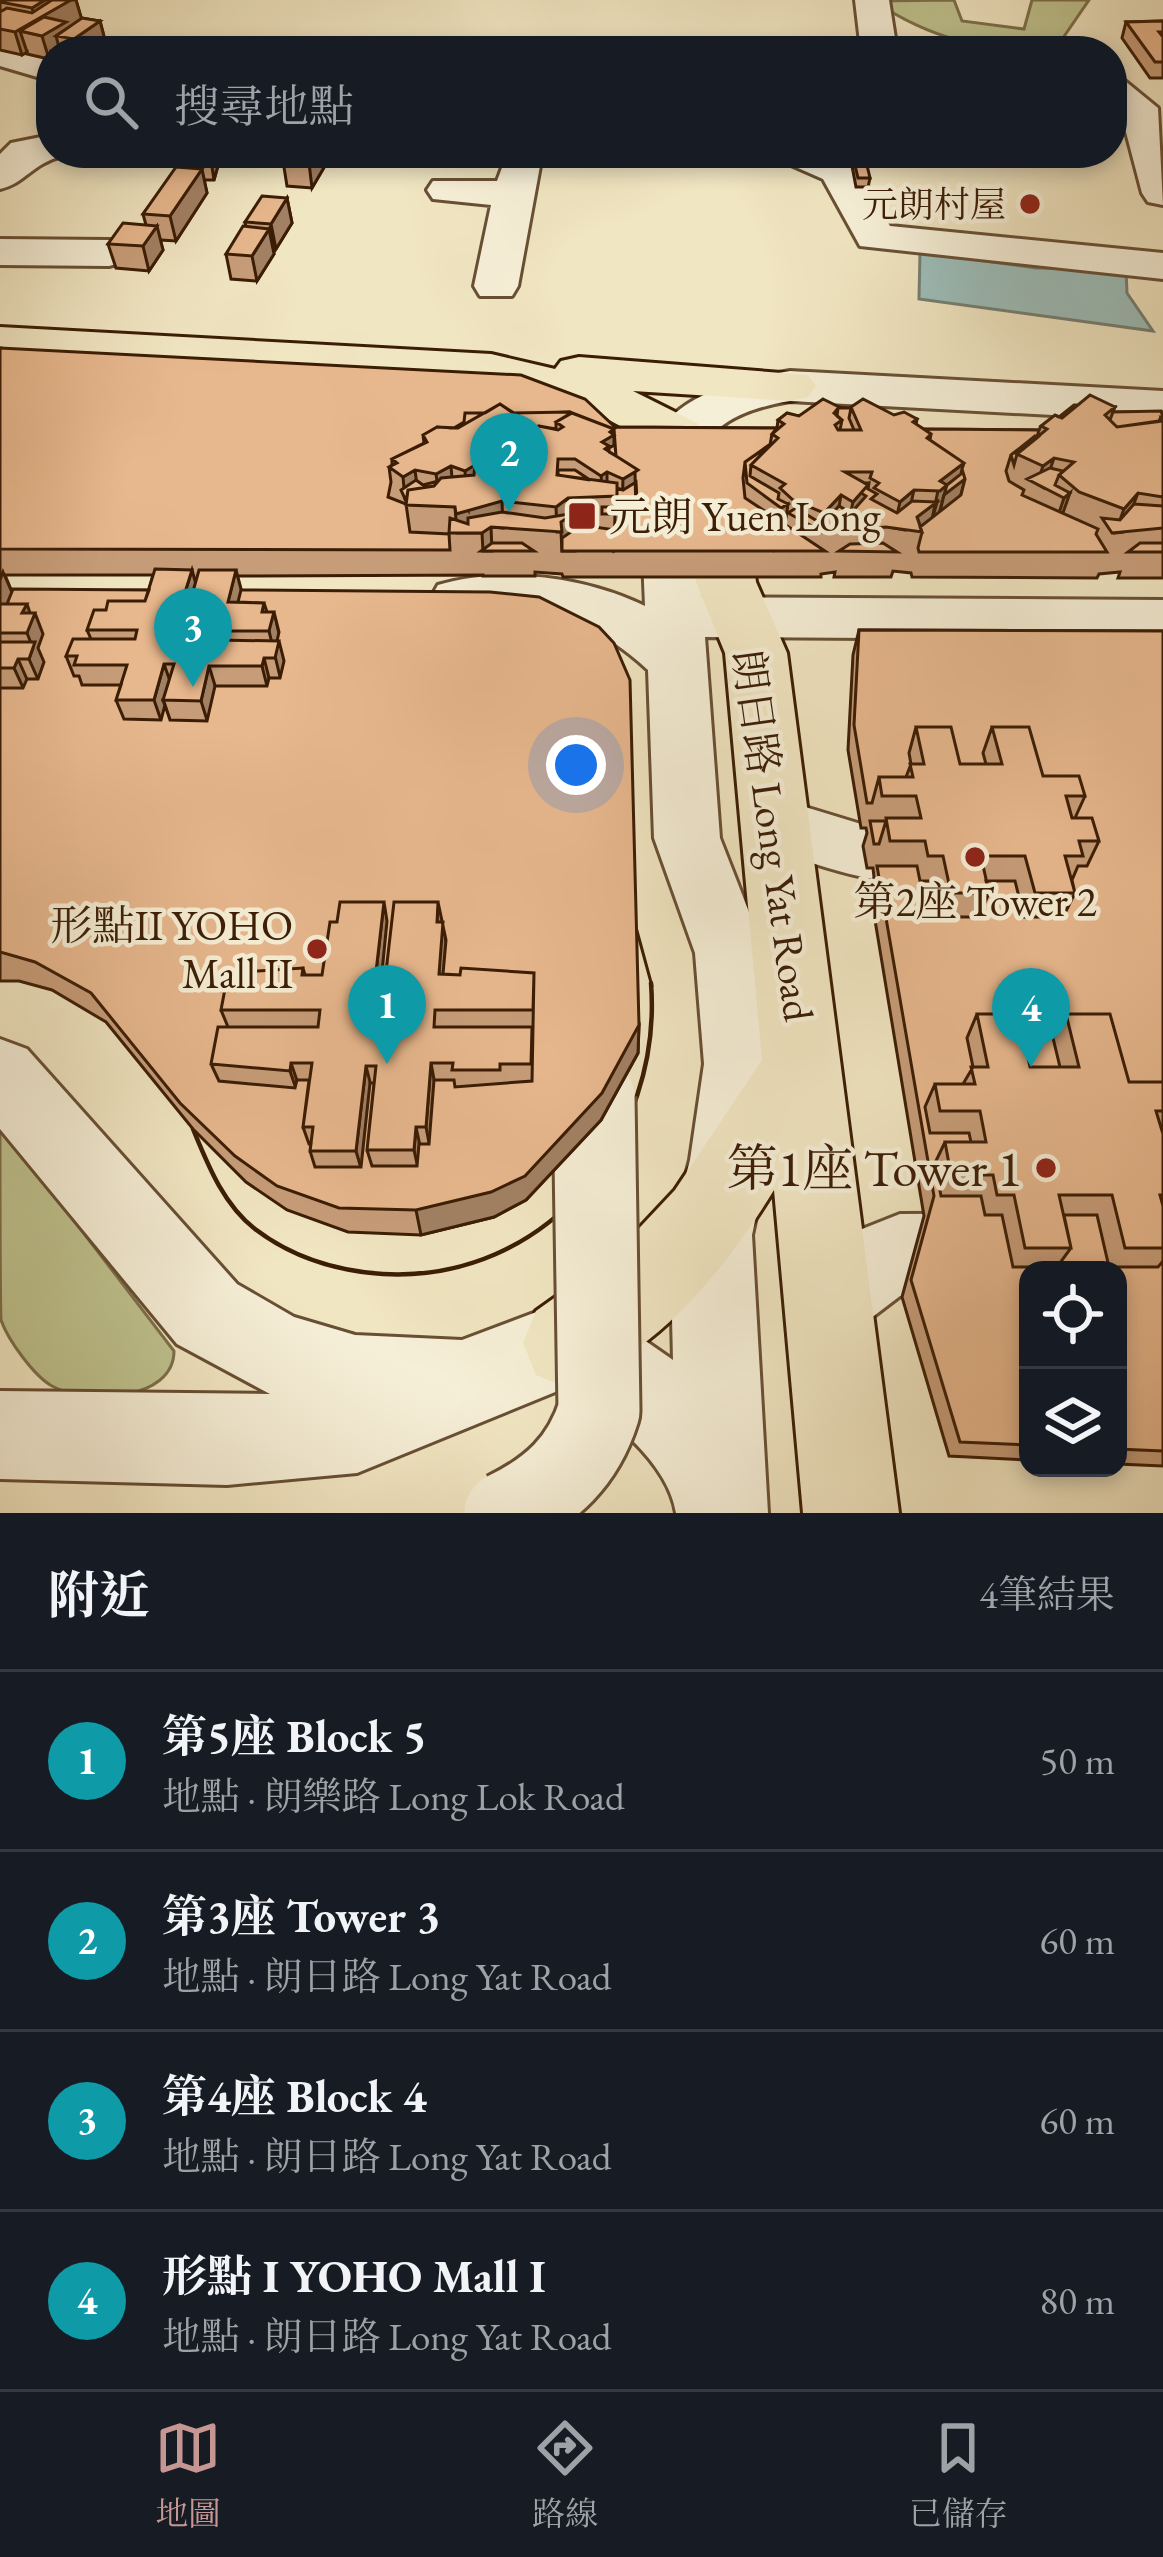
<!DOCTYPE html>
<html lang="zh-TW">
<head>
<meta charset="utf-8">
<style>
  body { margin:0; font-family:"EB Garamond","Noto Serif TC",serif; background:#242831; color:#f1f3f6 }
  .controls { position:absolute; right:36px; bottom:36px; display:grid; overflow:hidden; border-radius:24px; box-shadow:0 6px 18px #0003 }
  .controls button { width:108px; height:108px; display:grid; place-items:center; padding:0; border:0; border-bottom:3px solid #363941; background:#171b24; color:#f1f3f6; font:60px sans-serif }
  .you { position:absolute; left:576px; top:765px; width:42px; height:42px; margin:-30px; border:9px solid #fff; border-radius:50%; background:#1a73e8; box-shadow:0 0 0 18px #1a73e833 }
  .badge { display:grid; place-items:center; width:78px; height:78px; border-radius:50%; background:#c59692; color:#fff; font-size:39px; font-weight:700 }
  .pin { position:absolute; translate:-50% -99px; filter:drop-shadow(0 3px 6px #0008) }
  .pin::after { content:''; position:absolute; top:63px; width:42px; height:36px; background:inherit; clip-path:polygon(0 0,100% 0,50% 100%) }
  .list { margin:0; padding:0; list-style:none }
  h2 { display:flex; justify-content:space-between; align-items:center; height:156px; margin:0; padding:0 48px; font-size:51px }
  h2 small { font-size:39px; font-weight:400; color:#9ea1a6 }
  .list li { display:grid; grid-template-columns:78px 1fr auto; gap:36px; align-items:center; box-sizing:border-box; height:180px; padding:0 48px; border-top:3px solid #363941 }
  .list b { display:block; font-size:45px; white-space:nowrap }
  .list p { margin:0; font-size:39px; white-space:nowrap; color:#9ea1a6 }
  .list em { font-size:39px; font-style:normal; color:#9ea1a6 }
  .icon { flex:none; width:66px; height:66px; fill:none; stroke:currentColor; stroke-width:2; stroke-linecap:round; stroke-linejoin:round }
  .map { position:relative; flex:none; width:1163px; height:1513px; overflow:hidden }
  .search { position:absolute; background:#171b24; box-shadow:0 6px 18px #0003; left:36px; right:36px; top:36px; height:132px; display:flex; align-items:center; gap:30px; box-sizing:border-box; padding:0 42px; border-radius:48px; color:#9ea1a6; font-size:45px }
  .sheet { height:876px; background:#171b24 }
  nav { display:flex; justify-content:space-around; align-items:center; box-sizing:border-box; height:168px; border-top:3px solid #363941; background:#171b24; font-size:33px; color:#9ea1a6 }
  nav a { display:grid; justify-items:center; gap:6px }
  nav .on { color:#c59692 }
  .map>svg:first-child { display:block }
</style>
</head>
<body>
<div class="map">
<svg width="1163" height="1513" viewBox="0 0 1163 1513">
  <rect width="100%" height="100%" fill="#f1e6c2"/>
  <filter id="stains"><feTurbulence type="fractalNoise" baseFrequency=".00167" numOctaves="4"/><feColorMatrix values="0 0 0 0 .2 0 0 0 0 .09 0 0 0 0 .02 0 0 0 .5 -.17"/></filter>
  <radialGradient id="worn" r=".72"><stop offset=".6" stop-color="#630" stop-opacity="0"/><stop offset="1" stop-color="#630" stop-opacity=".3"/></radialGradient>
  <!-- green -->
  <path fill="#bfc38f" stroke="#7d704a" stroke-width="3" d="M954 0 962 21 1024 29 1032 0H1089L1054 51C984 51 932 40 874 1Z
    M0 1124 174 1351C174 1401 86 1405 52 1386 34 1376 8 1340 1 1320 0 1294 0 1161 0 1124Z"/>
  <!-- water -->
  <path fill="#9cbeba" stroke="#757e72" stroke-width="3" d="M920 252 1036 268 1126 269 1127 293 1153 331 919 299Z"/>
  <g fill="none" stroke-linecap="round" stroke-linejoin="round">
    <!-- minor casing -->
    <g stroke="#684f34" stroke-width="6">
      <path id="minor" d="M855 0H889L897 51H861Z
        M0 44 51 58V81L0 66Z
        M1112 78 1125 81 1158 108 1163 205 1148 202 1142 193 1121 113 1112 106Z
        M51 135V153L65 155C30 164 26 183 0 189V154L11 143Z
        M776 153C857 153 851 157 890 226L1163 253V279L860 246 823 179 782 161Z
        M520 154 534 157 540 166 518 286 512 296H480L474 286 491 205 433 199 427 190 433 181H497L506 157Z
        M0 239 109 240 124 244 131 253 124 262 109 266 0 265Z
        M790 371 1163 391V421L790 401C662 422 695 497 702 597L1163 600V640L705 637 720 838 765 953 778 1064 768 1160 752 1235 768 1513H676C668 1461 606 1414 565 1388L357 1473 227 1485 0 1479V1391L270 1394 177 1344 0 1129V1039L27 1049 237 1284 294 1317 355 1335 462 1340 568 1300 624 1326 673 1360 670 1235 690 1160 704 1064 695 953 654 838 648 670C558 587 530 640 438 613L430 599 438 585C503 566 585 577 645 606 640 462 621 399 790 371Z
        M779 799 861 824 946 829 970 837 979 856 970 875C900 899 822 866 756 844L746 825 756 806Z
        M1163 1213V1295H1118V1270H1028V1295L900 1296 858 1328 828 1340 798 1328 786 1298 798 1268 842 1237 900 1214Z"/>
    </g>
    <!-- major casing -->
    <g stroke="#3b1d05" stroke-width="6">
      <path id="major" d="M0 327 491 354 555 369 561 361 579 357 808 375 816 386 808 397 790 401 633 391 697 423 742 478 756 582 787 653 899 1513H803L774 1190C723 1273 659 1350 568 1388L536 1375 523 1343 536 1311 613 1256 675 1190 762 1060 725 653 696 582 688 481 659 447 587 408 491 384 0 357Z"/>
    </g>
    <!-- minor -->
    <use href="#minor" fill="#f6efd7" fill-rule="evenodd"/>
    <!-- major -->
    <use href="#major" fill="#f1e6c2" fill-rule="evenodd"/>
    <!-- tram-far1 -->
    <path stroke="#3b1d05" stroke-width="3" d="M634 920 652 986"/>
    <!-- tram -->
    <path stroke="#3b1d05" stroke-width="4.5" d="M193 1129C208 1165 223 1204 255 1229 293 1258 337 1271 383 1274 546 1283 663 1139 651 983"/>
    <!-- minor-bridge casing -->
    <g stroke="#684f34" stroke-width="87" stroke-linecap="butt">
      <path id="minor-bridge" d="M505 1513C552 1490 583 1462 599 1411L594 1097"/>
    </g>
    <!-- minor-bridge -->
    <use href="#minor-bridge" stroke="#f6efd7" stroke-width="81"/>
  </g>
  <!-- wall -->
  <path fill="#c79d79" stroke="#3b1d05" stroke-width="3" fill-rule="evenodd" d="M0 0H76L81 18 100 21 106 44 96 51H51V57L49 59 27 54V52L22 55 0 50Z
    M1163 21V78H1150L1122 38 1126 22Z
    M217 153 219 162 214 180H204L207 193 176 241 160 240 163 250 149 271 116 268 108 244 146 225 143 214 178 167 176 156Z
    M289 153H324L326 164 312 188 287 186 283 161Z
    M853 157 870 178 868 187H856L852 166Z
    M287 198 292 223 276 249H273L274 254 257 281 231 279 226 254 246 227 245 222Z
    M0 348 615 427 777 428 778 420 839 407 917 419 916 425 924 429 1039 430 1041 426 1059 417 1115 407 1113 412H1163V578H1118L1120 572 1099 574 1097 578 912 577 911 573 893 571 891 577H834L835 572 821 574V577H563L562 574 535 572V576H483V575L237 576 241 590 639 1025 638 1053 601 1120 526 1200 494 1217 421 1235 348 1232 287 1210 246 1182 193 1129 106 1022 52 990 19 981H0ZM5 575H153L149 590 12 592Z
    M859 630 1163 631V1466L1118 1464V1270H1028V1460L949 1456 902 1297 924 1216 870 890 874 877 873 868H867L863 846 867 833 866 828H861L848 750 853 655Z"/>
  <!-- shaded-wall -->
  <path fill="#a28063" stroke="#3b1d05" stroke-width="3" d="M45 0H76L82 20 56 36 60 51H51V57L49 59 42 36 20 31 27 52 22 55 15 32 35 20 32 8Z
    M100 21 106 44 96 51H77L74 39Z
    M210 153H217L219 162 214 180Z
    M315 153H324L326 164 312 188 309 163Z
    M202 169 207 193 176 241 170 216Z
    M287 198 292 223 276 249 271 224Z
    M157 226 163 250 149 271 143 246Z
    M269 229 274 254 257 281 252 256Z
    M517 415 539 437 528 482V505L526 445H514L502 501 503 528 491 527 492 551H483L482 533H457L455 507 439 496 436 474 451 466 453 491 468 510 465 471 459 439Z
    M614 429V462L607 472V493L601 492 602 442Z
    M1054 458 1044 488 1037 484 1043 466Z
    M964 463 965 479 954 521 934 537 944 495 933 537 927 543 940 481Z
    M415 470 419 501 405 499 403 477Z
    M638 470 635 541 614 551 615 514 622 509 623 479Z
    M868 485 859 529 847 530 853 502Z
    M914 490 905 530 894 528 900 502Z
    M1070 493 1055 535 1050 540 1064 498Z
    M1138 493 1123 532 1115 533 1124 509Z
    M841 495 835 531 821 532 824 513Z
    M568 498V518L575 513V551H562L561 532H557L556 507Z
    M937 502 926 543 917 517Z
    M788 504 782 546 775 550 781 508Z
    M192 570 201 602 214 622 182 602Z
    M236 570 250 623 228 602Z
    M3 572 26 624H0V580Z
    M264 603 274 612 286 664 288 710 269 631 262 612Z
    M27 604 35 613 57 666 52 711 29 659 33 648 27 633 22 613Z
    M264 658 277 710 275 718 262 666Z
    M18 659 41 711 38 720 14 668Z
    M164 664 176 698 163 700 176 737 172 752 154 700Z
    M209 666 225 718 217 752 201 701Z
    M384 902 393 950 389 990 376 972Z
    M438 902 443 922 450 969 448 992 439 974 437 922Z
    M639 1025 638 1053 601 1120 526 1200 494 1217 421 1235 416 1210Z
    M291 1063 306 1107 305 1115 290 1071Z
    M431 1063 439 1107 434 1169 426 1127Z
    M366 1066 377 1110 367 1150 368 1192 356 1151Z
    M416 1127 425 1169 423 1191 414 1150Z"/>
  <!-- building -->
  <path fill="#e7b78d" stroke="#3b1d05" stroke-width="3" fill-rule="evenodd" d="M0 0H45L32 8 0 2Z
    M52 0H71L15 32 0 29V12L7 8 32 13Z
    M44 17 66 22 42 36 20 31Z
    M82 18 100 21 74 39 56 36Z
    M1163 21V32H1159L1163 37V62H1155L1126 22Z
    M177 153H210L209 156H176Z
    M289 153H315L309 163 283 161Z
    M853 157H865L870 178H858Z
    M176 167 202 169 170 216 143 214Z
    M262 196 287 198 271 224 245 222Z
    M123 223 157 226 143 246 108 244Z
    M243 226 269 229 252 256 226 254Z
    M0 348 521 375 585 399 615 427 777 428 772 434 770 445 745 462 743 478 745 498 825 551H562V538L581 525 615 530 636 515 635 472 638 470 616 456 614 429 570 412 513 413 500 404 485 413H465L464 422 454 428 437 427 423 435 424 443 392 459V465L389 467 391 482 388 497 406 504 410 532 449 534 450 550 0 549Z
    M1090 395 1115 407 1105 415 1117 427 1163 421 1161 417H1163V497L1138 493 1124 509 1079 492 1059 475 1074 462 1054 458 1043 466 1017 454 1047 429 1041 426 1055 415 1062 418Z
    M823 399 839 407 834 413 842 420 835 425 838 430H861L851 407 863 399 894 415 904 412 917 419 913 422 931 434 927 438 964 463 940 481 947 485 940 491 914 490 900 502 874 488 879 483 870 478 872 472H845L868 485 853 502 841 495 824 513 793 500 780 488 785 484 751 465 778 438 772 434 784 424 778 420 787 413 799 416Z
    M500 404 517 415 500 425 509 436 497 443 512 453H526V445H514L515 432 539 426 558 430 563 427 556 422 572 413 614 429 610 432 614 435 602 442 609 446 605 449 638 470 623 479 607 472 601 476 575 459H558L557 475 617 483V496L568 498 556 507 502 501 456 514 455 507 406 505 408 490 434 486 441 478 474 475 475 465 465 471 451 466 436 474 415 470 403 477 389 467 397 463 392 459 427 442 423 435 437 427 458 428Z
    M1074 405H1078L1062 418 1059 417Z
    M838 408H851L849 418 854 430H840L842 420 837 416Z
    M1161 411 1163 417H1161L1159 421 1117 427 1110 420 1113 412Z
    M570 412 571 413 556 422V429L539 426 515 432V453L506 449 509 447V436L506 433 517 426V415L513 413Z
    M465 413H484L458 428H454L464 422Z
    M924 429 1039 430 1037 437 1035 436 1011 455 1006 471 1009 481 1024 490 1022 495 1098 529 1096 534 1107 552H919L918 548 922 532 920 527 961 495 965 479 962 469 964 463 930 440 931 434Z
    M1035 436 1038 437 1017 454 1014 465 1011 455Z
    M615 445 616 456 609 452V448Z
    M769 445H770L751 465 750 476 779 493 778 499 788 504 781 508 747 483 745 462Z
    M1050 468 1063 471 1059 475 1055 485 1070 493 1064 498 1027 479Z
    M962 469 965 479 944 495 947 485 961 474Z
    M558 470H575L590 480 558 475Z
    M416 480 423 485 438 481 434 486 408 490 406 501 401 490Z
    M636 482 637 499 615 514H602V507H617V488L623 490Z
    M864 483H869L868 489 877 494 871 499 897 513 912 501 937 502 917 517 922 532 886 527 823 532 788 513 796 508 822 524 839 506 851 513 866 496 861 493 868 485Z
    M1134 504 1163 506V528L1112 533 1102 518 1120 520Z
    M502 512 545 518 575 513 561 522 562 532 491 527 482 533H449L450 518 468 524V518Z
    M492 543H522L534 551H481Z
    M883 543 897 552 839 551 850 544Z
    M1140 543H1163V552H1128Z
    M155 569 192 570 182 602H190L199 570H236L228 602 264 603 262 612H274L269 631H219L217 640 279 641 275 658H264L262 666H209L201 701 163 700 174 664H164L154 700H116L127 665H74L77 656H66L73 639H135L137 630H87L94 610H106L108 601H145Z
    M13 589 149 590 145 601H108L106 610H94L87 630 91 639H73L66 656 74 676H79L82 685H121L116 700 124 719 161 720 165 705 170 720 207 721 215 686H267L269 678H280L284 661 279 641H277L279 632 274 612H267L264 603 238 602 241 590 490 592 539 597 599 627 614 643 630 680 639 1025 602 1093 525 1176 491 1192 416 1210 339 1208 277 1186 235 1156 180 1103 91 993 35 962 0 952V688H23L27 679H38L44 662 38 648 43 634 35 613H30L27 604H7ZM340 902H384L387 921 382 972H386L394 902H438L446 940 443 974 460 975 461 968 534 973 532 1081 455 1087 454 1080H434L429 1144H419L417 1166H372L367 1150 374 1083H370L361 1167H315L310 1151 311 1144H309L303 1127 309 1080H297L295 1088 219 1081 211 1064 218 1027H228L221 1010 228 973 303 968 305 975H322L330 922H337Z
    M0 604H27L22 613H35L27 633H0Z
    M859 630 1163 631V1082H1129L1110 1014H1066L1053 1038 1060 1067H1030L1018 1014H977L967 1038 973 1067 963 1084H935L925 1107 930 1133H969L971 1142H945L935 1163 941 1196H981L985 1215H1002L1013 1267H1057L1071 1248 1064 1215H1097L1109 1267H1158L1163 1261V1451L1118 1449V1270H1028V1445L960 1442 911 1280 934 1196 877 866H917L920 881H935L942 917H979L989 893 986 881H1015L1024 917H1063L1075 893 1072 880 1078 866H1087L1099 841 1092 818H1075L1085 796 1079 776H1043L1029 727H992L983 753 986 764H960L951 727H916L909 753 911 764 906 777H879L872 803H867L854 725Z
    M0 642H35L29 659H18L14 668H0Z
    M916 727H951L960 764H1002L992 727H1029L1043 776H1079L1085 796H1066L1072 818H1092L1099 841H1079L1083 856H1065L1075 893H1035L1025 856H981L989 893H951L943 856H928L925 841H890L886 818H921L916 796H882L879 777H913L910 764H924Z
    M870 821H886L879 844H874Z
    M340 902H384L376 972H386L394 902H438L437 922H443L439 974 460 975 461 968 534 973 533 1010H435L434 1027H532L531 1064H500V1070H452L453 1063H431L426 1127H416L414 1150H367L376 1066H366L356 1151H310L313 1127H303L312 1063H291L290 1071 211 1064 218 1027H318L320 1010H221L228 973 303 968 302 975H322L330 922H337Z
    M977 1014H1018L1030 1067H1079L1066 1014H1110L1129 1082H1163V1111H1156L1163 1134V1195H1160L1163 1206V1248H1125L1112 1195H1059L1071 1248H1025L1014 1195H997L993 1175H951L945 1142H986L980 1111H940L935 1084H975L971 1067H988Z"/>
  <!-- markers -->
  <g fill="#8f2418" stroke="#f6efd7" stroke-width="4.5">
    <circle cx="1030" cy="204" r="12"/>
    <rect x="567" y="501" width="30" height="30" rx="6"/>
    <circle cx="975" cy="857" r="12"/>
    <circle cx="317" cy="949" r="12"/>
    <circle cx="1046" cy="1168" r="12"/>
  </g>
  <g text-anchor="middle" stroke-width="9" stroke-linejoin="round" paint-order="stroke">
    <!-- far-poi labels -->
    <g font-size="36" fill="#3b1d05" stroke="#f6efd7" text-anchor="end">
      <text x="1006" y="217">元朗村屋</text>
    </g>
    <!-- poi labels -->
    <g font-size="42" fill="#3b1d05" stroke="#f6efd7" text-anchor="start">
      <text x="609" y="531">元朗 Yuen Long</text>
      <text x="975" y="916" text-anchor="middle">第2座 Tower 2</text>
      <text x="293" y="940" text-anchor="end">形點II YOHO<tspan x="293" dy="48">Mall II</tspan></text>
    </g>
    <!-- street labels -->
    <g font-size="42" fill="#3b1d05" stroke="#f6efd7">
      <text transform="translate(774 835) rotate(82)" y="15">朗日路 Long Yat Road</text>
    </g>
    <!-- near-poi labels -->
    <g font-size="51" fill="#3b1d05" stroke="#f6efd7" text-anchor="end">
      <text x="1022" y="1186">第1座 Tower 1</text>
    </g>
  </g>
  <rect width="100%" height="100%" filter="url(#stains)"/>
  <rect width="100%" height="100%" fill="url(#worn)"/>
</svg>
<div class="controls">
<button><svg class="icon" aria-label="locate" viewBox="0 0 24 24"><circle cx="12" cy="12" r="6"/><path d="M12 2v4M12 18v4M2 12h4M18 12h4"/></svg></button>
<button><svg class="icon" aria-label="layers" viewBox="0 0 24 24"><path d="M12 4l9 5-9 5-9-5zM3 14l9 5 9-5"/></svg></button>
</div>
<div class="you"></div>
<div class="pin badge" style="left:387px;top:1064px;background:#0f9aa8">1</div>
<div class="pin badge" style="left:509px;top:512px;background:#0f9aa8">2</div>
<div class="pin badge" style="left:193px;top:687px;background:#0f9aa8">3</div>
<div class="pin badge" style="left:1031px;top:1067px;background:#0f9aa8">4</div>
<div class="search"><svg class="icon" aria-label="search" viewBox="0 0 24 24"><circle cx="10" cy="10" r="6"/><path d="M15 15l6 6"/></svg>搜尋地點</div>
</div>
<section class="sheet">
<h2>附近<small>4筆結果</small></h2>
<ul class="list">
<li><span class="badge" style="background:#0f9aa8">1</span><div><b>第5座 Block 5</b><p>地點 · 朗樂路 Long Lok Road</p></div><em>50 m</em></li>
<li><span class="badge" style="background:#0f9aa8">2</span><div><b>第3座 Tower 3</b><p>地點 · 朗日路 Long Yat Road</p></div><em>60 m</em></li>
<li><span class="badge" style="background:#0f9aa8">3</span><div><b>第4座 Block 4</b><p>地點 · 朗日路 Long Yat Road</p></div><em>60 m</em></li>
<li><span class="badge" style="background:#0f9aa8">4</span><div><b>形點 I YOHO Mall I</b><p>地點 · 朗日路 Long Yat Road</p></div><em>80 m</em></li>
</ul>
</section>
<nav>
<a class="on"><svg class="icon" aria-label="map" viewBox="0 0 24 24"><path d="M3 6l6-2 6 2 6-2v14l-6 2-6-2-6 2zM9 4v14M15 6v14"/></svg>地圖</a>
<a><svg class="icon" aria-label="directions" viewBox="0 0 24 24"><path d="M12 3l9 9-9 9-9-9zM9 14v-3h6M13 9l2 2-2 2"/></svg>路線</a>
<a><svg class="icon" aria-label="saved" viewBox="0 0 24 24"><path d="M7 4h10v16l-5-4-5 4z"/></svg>已儲存</a>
</nav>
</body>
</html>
